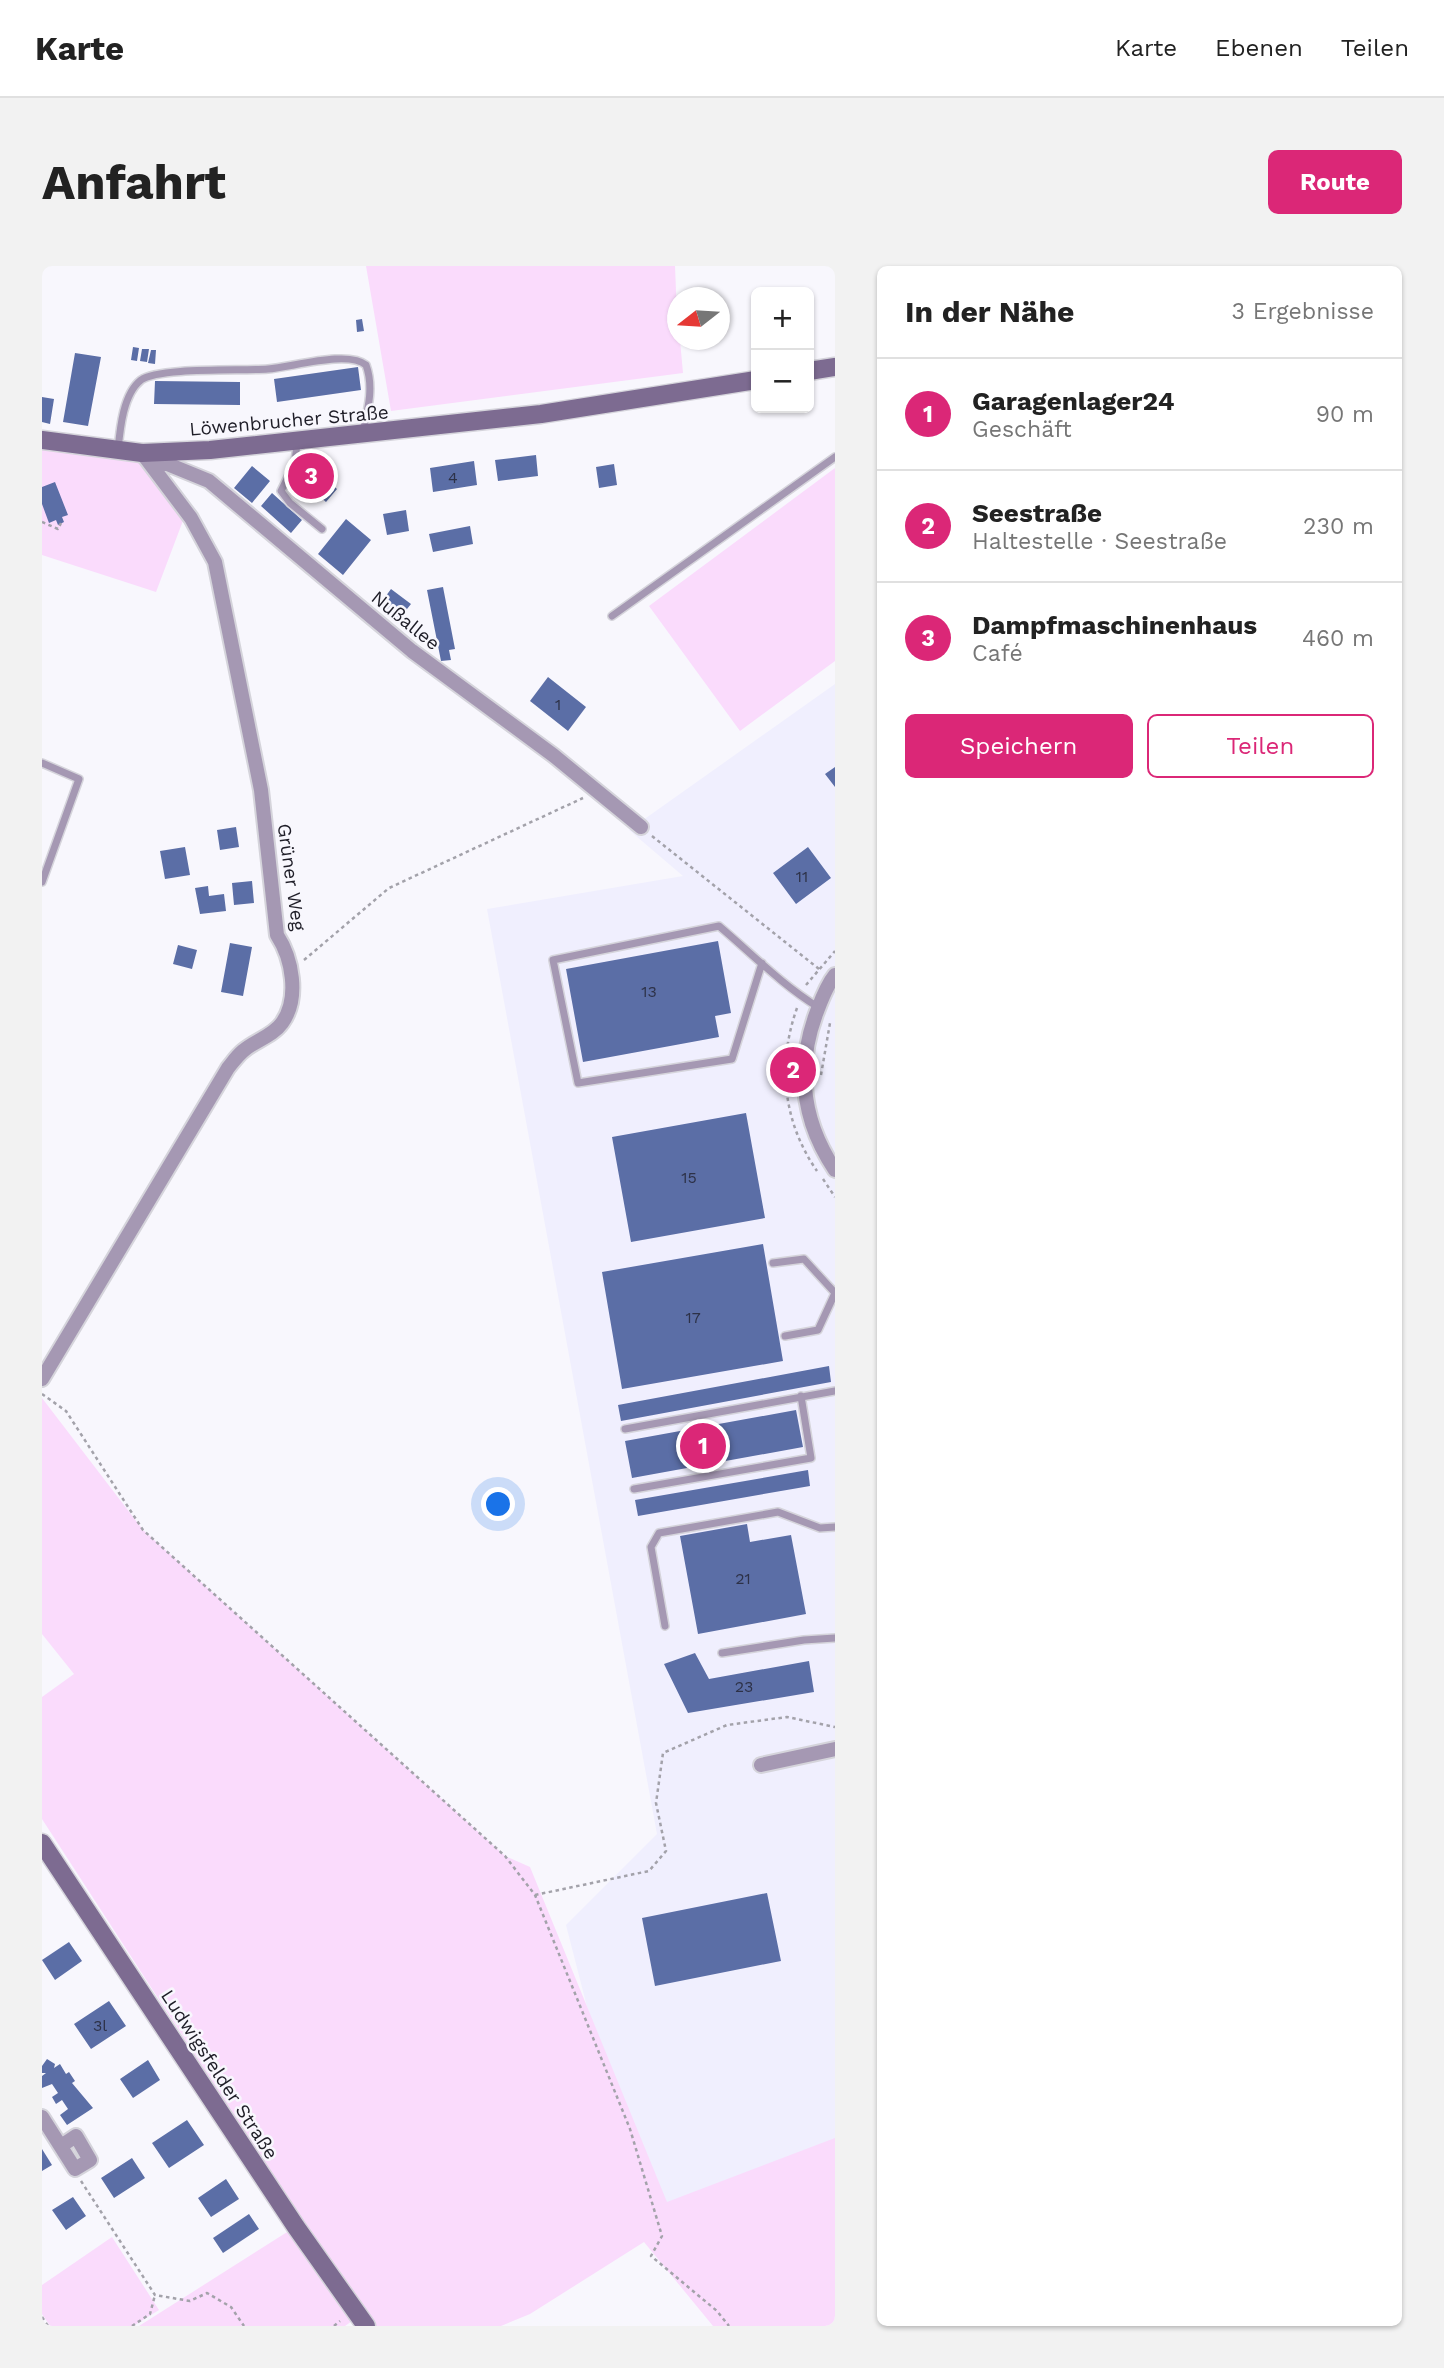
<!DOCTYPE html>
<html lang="de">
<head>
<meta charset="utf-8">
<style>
  body { margin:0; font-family:"Work Sans",sans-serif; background:#f2f2f2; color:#222 }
  .controls { position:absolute; right:21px; top:21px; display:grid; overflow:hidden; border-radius:10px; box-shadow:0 2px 5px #0004 }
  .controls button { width:63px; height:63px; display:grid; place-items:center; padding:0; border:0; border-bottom:2px solid #e0e0e0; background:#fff; color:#222; font:35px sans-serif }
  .compass { position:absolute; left:625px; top:21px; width:63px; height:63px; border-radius:50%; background:#fff; box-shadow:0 2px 5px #0004; rotate:253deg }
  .you { position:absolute; left:457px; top:1239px; width:24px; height:24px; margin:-18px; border:5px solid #fff; border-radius:50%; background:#1a73e8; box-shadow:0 0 0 10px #1a73e833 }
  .badge { display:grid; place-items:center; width:46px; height:46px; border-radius:50%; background:#db2777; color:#fff; font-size:23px; font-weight:700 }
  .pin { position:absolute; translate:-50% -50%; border:4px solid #fff; box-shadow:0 2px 7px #0006 }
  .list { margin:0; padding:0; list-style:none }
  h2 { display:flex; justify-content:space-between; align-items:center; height:91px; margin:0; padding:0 28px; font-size:30px }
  h2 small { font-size:23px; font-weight:400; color:#767676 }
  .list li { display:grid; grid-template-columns:46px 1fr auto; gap:21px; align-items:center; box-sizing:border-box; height:112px; padding:0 28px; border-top:2px solid #e0e0e0 }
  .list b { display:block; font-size:26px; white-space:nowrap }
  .list p { margin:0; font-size:23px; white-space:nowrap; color:#767676 }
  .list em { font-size:23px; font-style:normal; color:#767676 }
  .actions { display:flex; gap:14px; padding:21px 28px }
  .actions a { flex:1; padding:16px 0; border:2px solid #db2777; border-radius:10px; text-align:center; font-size:24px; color:#db2777 }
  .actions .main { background:#db2777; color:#fff }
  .map { position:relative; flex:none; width:793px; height:2060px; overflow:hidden; border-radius:10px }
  header { display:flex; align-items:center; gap:42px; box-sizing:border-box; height:98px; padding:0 35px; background:#fff; border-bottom:2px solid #e0e0e0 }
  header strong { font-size:33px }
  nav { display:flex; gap:38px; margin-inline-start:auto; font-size:24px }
  .intro { display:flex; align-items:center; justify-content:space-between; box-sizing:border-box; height:168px; padding:0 42px }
  h1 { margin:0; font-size:49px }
  .button { padding:18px 32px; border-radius:10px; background:#db2777; color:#fff; font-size:24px; font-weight:700 }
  main { display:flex; gap:42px; padding:0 42px }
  aside { flex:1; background:#fff; border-radius:10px; box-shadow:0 2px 5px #0004 }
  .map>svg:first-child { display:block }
</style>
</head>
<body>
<header>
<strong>Karte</strong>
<nav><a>Karte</a><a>Ebenen</a><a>Teilen</a></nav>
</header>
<div class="intro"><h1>Anfahrt</h1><a class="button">Route</a></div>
<main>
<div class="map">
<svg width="793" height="2060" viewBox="0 0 793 2060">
  <rect width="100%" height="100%" fill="#f8f7fd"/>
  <!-- built -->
  <path fill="#f0effe" d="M793 418V1941L598 1947 524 1659 615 1568 445 643 641 610 587 564Z"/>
  <!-- green -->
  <path fill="#fadbfc" d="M324 0H633L636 74H638L641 107 349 145Z
    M0 182 96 195 107 203 142 252 114 326 0 289Z
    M793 202V395L698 465 607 340Z
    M0 1132 101 1264 463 1590 488 1601 625 1936 793 1872V2060H671L602 1976 488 2048 459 2060H327L317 2050 303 2060H97L261 1956 0 1553V1431L32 1408 0 1368Z
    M70 1971 117 2044 91 2060H8L0 2048V2019Z"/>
  <!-- building -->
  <path fill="#5b6ea6" d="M320 53 322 65 315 66 314 54Z
    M91 81 97 82 95 95 89 94Z
    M100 83H107L105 96 98 95Z
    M109 84H114L113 98 106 97Z
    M33 87 59 91 46 160 21 156Z
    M316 101 319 124 235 136 232 113Z
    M113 115 198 116V139L112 138Z
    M0 131 12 133 8 158 0 156Z
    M494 189 496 210 456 215 453 194Z
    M263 195 295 223 284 236 252 208Z
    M432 195 435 219 391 226 388 202Z
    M572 198 575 219 557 222 554 201Z
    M210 200 228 215 210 237 192 222Z
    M13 216 26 249 20 251 22 256 16 259 14 254 7 257 0 238V221Z
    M230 227 260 254 249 267 219 240Z
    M364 244 367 265 345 269 341 248Z
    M304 253 329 274 301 309 276 288Z
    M428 260 431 278 391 286 387 268Z
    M401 321 413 383 407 384 409 394 399 395 385 324Z
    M349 323 369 338 357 353 338 338Z
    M506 411 544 441 526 465 488 435Z
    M793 501V521L783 508Z
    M194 561 197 581 178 584 175 564Z
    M143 581 148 609 123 613 118 585Z
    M766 581 789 612 754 638 731 607Z
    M210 615 212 637 192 639 190 617Z
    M166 620 167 630 182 628 184 645 158 648 153 622Z
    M676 675 689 747 673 750 677 771 541 796 524 703Z
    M188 677 210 681 201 730 179 726Z
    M136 679 155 684 150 703 131 698Z
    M704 847 723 952 589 976 570 871Z
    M721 978 741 1095 580 1123 560 1006Z
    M787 1100 789 1116 579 1155 576 1139Z
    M754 1144 761 1181 590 1212 583 1175Z
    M766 1204 768 1220 596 1250 593 1234Z
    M705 1258 708 1276 749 1269 764 1348 656 1368 638 1270Z
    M653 1387 667 1413 767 1395 772 1426 646 1447 622 1398Z
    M725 1627 739 1695 613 1720 600 1652Z
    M27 1676 40 1695 13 1714 0 1694Z
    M67 1735 84 1760 49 1783 32 1758Z
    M5 1793 13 1798 12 1802 18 1798 24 1808 27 1806 33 1815 30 1817 51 1842 25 1859 18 1849 26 1843 20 1834 14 1838 10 1831 16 1827 10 1818 0 1822V1810L4 1807H0V1800Z
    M106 1794 118 1814 91 1832 78 1813Z
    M145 1854 162 1879 127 1902 110 1877Z
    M0 1883 10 1899 0 1905Z
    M90 1892 103 1912 72 1932 59 1912Z
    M184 1913 197 1933 169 1951 156 1932Z
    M31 1931 44 1950 24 1964 10 1944Z
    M207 1948 217 1963 181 1987 171 1972Z"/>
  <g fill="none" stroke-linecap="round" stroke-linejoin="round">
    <!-- lane casing -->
    <g stroke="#d5d4db" stroke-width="10">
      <path id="lane" d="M255 177 253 197 239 225 248 237 280 263
        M76 184C78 163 81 128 99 114 117 101 199 105 226 103 251 101 306 84 324 99 332 121 326 143 321 165
        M570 350 793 191
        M0 497 37 513 0 616
        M720 697 690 793 536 817 511 694 677 660C709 687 740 719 776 741
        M731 997 762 993 793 1027
        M743 1070 776 1064 793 1027
        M583 1163 793 1125
        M592 1223 769 1192 759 1130
        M623 1360 609 1281 617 1267 736 1246 778 1262 793 1261
        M680 1387 762 1374 793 1372"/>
    </g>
    <!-- street casing -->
    <g stroke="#d5d4db" stroke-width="18">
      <path id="street" d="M101 188 167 215 370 385 511 489 599 561
        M793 709C784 720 779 735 774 748 754 803 760 855 793 904
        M0 1113 186 802C191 796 195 790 201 785 212 775 231 770 240 757 258 732 250 692 235 669L219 524 173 296 149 252 100 187
        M719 1499 793 1483
        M0 1851 33 1903 48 1894 34 1870 19 1880"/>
    </g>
    <!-- secondary casing -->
    <g stroke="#d5d4db" stroke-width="21">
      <path id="secondary" d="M767 105 793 101
        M0 174 100 187 168 184 499 148 714 114
        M0 1577 254 1961 324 2060"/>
    </g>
    <!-- path -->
    <path stroke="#a3a2aa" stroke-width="2.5" stroke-dasharray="3.5 3.5" stroke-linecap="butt" d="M0 256 16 263 19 257
      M610 570 777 703
      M262 694 347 622 541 532
      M764 719 793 685
      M755 742C735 798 741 856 775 905
      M779 809 788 757
      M781 913 793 931
      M0 1128 24 1145 101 1264 463 1590 493 1629 588 1863 620 1970 609 1990 675 2045 687 2060
      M493 1629 607 1605 624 1585 614 1537 621 1487 685 1459 745 1451 793 1461
      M39 1915 113 2029 148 2035 165 2027 189 2041 202 2060
      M0 2051 6 2060
      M90 2060 108 2048 113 2029
      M292 2060 298 2055"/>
    <!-- lane -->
    <use href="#lane" stroke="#a598b3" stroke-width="7"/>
    <!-- street -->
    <use href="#street" stroke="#a598b3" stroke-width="14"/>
    <!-- secondary -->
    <use href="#secondary" stroke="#7d6b91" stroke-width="18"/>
  </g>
  <g text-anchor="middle" stroke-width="5" stroke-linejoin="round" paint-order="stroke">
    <!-- number labels -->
    <g font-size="16" fill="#2d3147">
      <text x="411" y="217">4</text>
      <text x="516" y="444">1</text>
      <text x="760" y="616">11</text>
      <text x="607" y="731">13</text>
      <text x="647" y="917">15</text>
      <text x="651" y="1057">17</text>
      <text x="701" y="1318">21</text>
      <text x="702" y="1426">23</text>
      <text x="58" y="1765">3l</text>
    </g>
    <!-- street labels -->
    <g font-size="19" fill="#1e1d27" stroke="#f8f7fd">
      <text transform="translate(247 154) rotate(-5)" y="7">Löwenbrucher Straße</text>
      <text transform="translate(364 354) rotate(39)" y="7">Nußallee</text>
      <text transform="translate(250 611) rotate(82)" y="7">Grüner Weg</text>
      <text transform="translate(178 1808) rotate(57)" y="7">Ludwigsfelder Straße</text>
    </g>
  </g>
</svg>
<div class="controls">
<button>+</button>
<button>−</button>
</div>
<svg class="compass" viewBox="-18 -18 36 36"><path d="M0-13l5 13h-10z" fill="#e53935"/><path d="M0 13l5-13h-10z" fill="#767676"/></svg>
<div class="you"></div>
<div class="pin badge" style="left:661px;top:1180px">1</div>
<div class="pin badge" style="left:751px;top:804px">2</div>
<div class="pin badge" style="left:269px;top:210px">3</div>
</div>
<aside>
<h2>In der Nähe<small>3 Ergebnisse</small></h2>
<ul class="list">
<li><span class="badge">1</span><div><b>Garagenlager24</b><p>Geschäft</p></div><em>90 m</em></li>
<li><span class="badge">2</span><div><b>Seestraße</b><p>Haltestelle · Seestraße</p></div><em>230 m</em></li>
<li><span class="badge">3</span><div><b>Dampfmaschinenhaus</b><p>Café</p></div><em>460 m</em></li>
</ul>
<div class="actions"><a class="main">Speichern</a><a>Teilen</a></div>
</aside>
</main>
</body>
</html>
